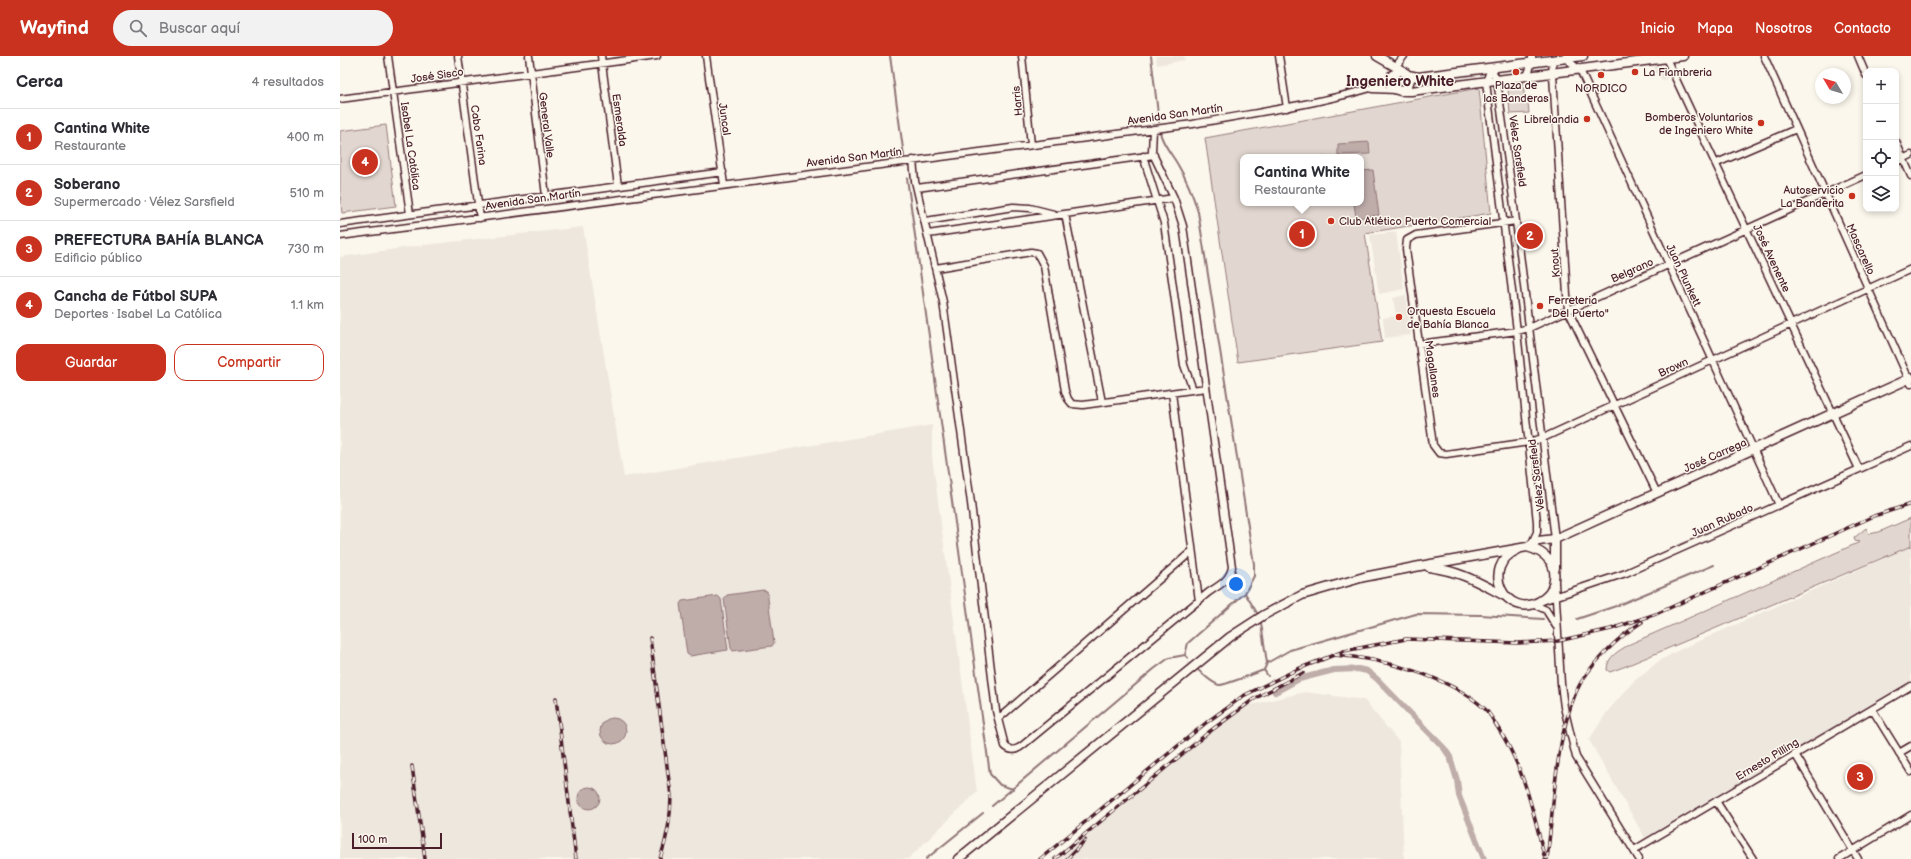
<!DOCTYPE html>
<html lang="es">
<head>
<meta charset="utf-8">
<style>
  body { margin:0; font-family:"Balsamiq Sans",sans-serif; background:#f2f2f3; color:#2b2b33 }
  .controls { position:absolute; right:12px; top:12px; display:grid; overflow:hidden; border-radius:8px; box-shadow:0 2px 6px #0003 }
  .controls button { width:36px; height:36px; display:grid; place-items:center; padding:0; border:0; border-bottom:1px solid #e1e1e2; background:#fff; color:#2b2b33; font:20px sans-serif }
  .compass { position:absolute; left:1475px; top:12px; width:36px; height:36px; border-radius:50%; background:#fff; box-shadow:0 2px 6px #0003; rotate:308deg }
  .scale { position:absolute; left:12px; bottom:10px; width:90px; box-sizing:border-box; padding-left:4px; border:2px solid #4a1f2b; border-top:0; font-size:11px; line-height:14px; white-space:nowrap; color:#4a1f2b; -webkit-text-stroke:3px #fbf7ec; paint-order:stroke }
  .you { position:absolute; left:896px; top:528px; width:14px; height:14px; margin:-10px; border:3px solid #fff; border-radius:50%; background:#1a73e8; box-shadow:0 0 0 6px #1a73e833 }
  .badge { display:grid; place-items:center; width:26px; height:26px; border-radius:50%; background:#c8321e; color:#fff; font-size:13px; font-weight:700 }
  .pin { position:absolute; translate:-50% -50%; border:2px solid #fff; box-shadow:0 1px 4px #0006 }
  .popup { position:absolute; left:900px; top:98px; width:124px; height:52px; box-sizing:border-box; display:grid; place-content:center; border-radius:8px; background:#fff; filter:drop-shadow(0 1px 3px #0005); font-size:13px; white-space:nowrap; color:#7c7c81 }
  .popup b { font-size:15px; color:#2b2b33 }
  .popup::after { content:''; position:absolute; left:50%; top:100%; margin-left:-8px; border:8px solid transparent; border-top-color:#fff }
  .list { margin:0; padding:0; list-style:none }
  h2 { display:flex; justify-content:space-between; align-items:center; height:52px; margin:0; padding:0 16px; font-size:17px }
  h2 small { font-size:13px; font-weight:400; color:#7c7c81 }
  .list li { display:grid; grid-template-columns:26px 1fr auto; gap:12px; align-items:center; box-sizing:border-box; height:56px; padding:0 16px; border-top:1px solid #e1e1e2 }
  .list b { display:block; font-size:15px; white-space:nowrap }
  .list p { margin:0; font-size:13px; white-space:nowrap; color:#7c7c81 }
  .list em { font-size:13px; font-style:normal; color:#7c7c81 }
  .actions { display:flex; gap:8px; padding:12px 16px }
  .actions a { flex:1; padding:9px 0; border:1px solid #c8321e; border-radius:12px; text-align:center; font-size:14px; color:#c8321e }
  .actions .main { background:#c8321e; color:#fff }
  .icon { flex:none; width:22px; height:22px; fill:none; stroke:currentColor; stroke-width:2; stroke-linecap:round; stroke-linejoin:round }
  .map { position:relative; flex:none; width:1571px; height:803px; overflow:hidden }
  header { display:flex; align-items:center; gap:24px; box-sizing:border-box; height:56px; padding:0 20px; background:#c8321e; color:#fff }
  header strong { font-size:19px }
  nav { display:flex; gap:22px; margin-inline-start:auto; font-size:14px }
  .search { width:280px; height:36px; background:#f2f2f3; display:flex; align-items:center; gap:10px; box-sizing:border-box; padding:0 14px; border-radius:22px; color:#7c7c81; font-size:15px }
  main { display:flex }
  aside { flex:1; background:#fff }
  .map>svg:first-child { display:block }
</style>
</head>
<body>
<header>
<strong>Wayfind</strong>
<div class="search"><svg class="icon" aria-label="search" viewBox="0 0 24 24"><circle cx="10" cy="10" r="6"/><path d="M15 15l6 6"/></svg>Buscar aquí</div>
<nav><a>Inicio</a><a>Mapa</a><a>Nosotros</a><a>Contacto</a></nav>
</header>
<main>
<aside>
<h2>Cerca<small>4 resultados</small></h2>
<ul class="list">
<li><span class="badge">1</span><div><b>Cantina White</b><p>Restaurante</p></div><em>400 m</em></li>
<li><span class="badge">2</span><div><b>Soberano</b><p>Supermercado · Vélez Sarsfield</p></div><em>510 m</em></li>
<li><span class="badge">3</span><div><b>PREFECTURA BAHÍA BLANCA</b><p>Edificio público</p></div><em>730 m</em></li>
<li><span class="badge">4</span><div><b>Cancha de Fútbol SUPA</b><p>Deportes · Isabel La Católica</p></div><em>1.1 km</em></li>
</ul>
<div class="actions"><a class="main">Guardar</a><a>Compartir</a></div>
</aside>
<div class="map">
<svg width="1571" height="803" viewBox="0 0 1571 803">
  <rect width="100%" height="100%" fill="#fbf7ec"/>
  <filter id="ink" filterUnits="userSpaceOnUse"><feTurbulence type="fractalNoise" baseFrequency=".025" numOctaves="2"/><feDisplacementMap in="SourceGraphic" scale="8" xChannelSelector="R" yChannelSelector="G"/><feConvolveMatrix kernelMatrix="1 2 1 2 8 2 1 2 1" color-interpolation-filters="sRGB"/></filter>
  <g filter="url(#ink)">
    <!-- built -->
    <path fill="#eee7de" d="M816 0H844L845 4 817 9Z
      M1319 8 1324 11 1329 21 1322 25 1318 17H1315L1314 9Z
      M243 171 284 421 592 369V400L637 736 568 803H0V201L84 189Z
      M1056 176 1064 233 1039 238 1030 179Z
      M1066 239 1071 279 1045 282 1043 262 1056 260 1053 242Z
      M1571 490V625L1305 782 1249 684 1267 656 1293 626 1319 605 1341 593Z
      M965 636 1024 644 1059 686 1064 803H711L894 653Z"/>
    <!-- green -->
    <path fill="#e2d7d0" stroke="#967b7e" fill-rule="evenodd" d="M1061 18 1066 22V28L1060 31 1055 29 1054 23Z
      M1183 27 1185 47H1188L1189 57 1170 58 1168 32 1171 29Z
      M1139 32 1151 157 1025 177 1042 286 898 306 865 82ZM903 101H1021V147H903Z
      M46 69 56 150 2 157 0 138V75Z
      M1571 462V490L1286 610 1270 616 1267 614C1267 600 1279 595 1290 588L1520 486 1515 485 1514 482 1526 472 1529 478 1539 476Z"/>
    <!-- water -->
    <path fill="#bfadaa" stroke="#907477" d="M1029 86 1030 98 998 99V88Z
      M1033 114 1039 159 1016 162 1014 147H1021V115Z
      M423 534 427 535 434 587 432 590 393 595 391 592 384 543 387 539Z
      M378 540 381 543 388 594 350 600 347 598 340 548 342 545Z
      M260 675a13 13 0 1 1 26 0a13 13 0 1 1-26 0Z
      M238 742a11 11 0 1 1 22 0a11 11 0 1 1-22 0Z"/>
    <g fill="none" stroke-linecap="round" stroke-linejoin="round">
      <!-- stream -->
      <path stroke="#907477" stroke-width="2" d="M550 0 564 100
        M811 0 819 66
        M820 76C822 88 832 98 838 109 847 124 853 139 858 156L914 508V520L905 537 848 587 845 599 848 602
        M567 122 650 718 660 729 673 733
        M905 537 917 557
        M1237 563 1276 550 1374 509
        M921 567 927 607 924 614 928 620
        M927 607 950 594 1076 558 1141 559 1203 563
        M858 614C864 619 871 627 879 629 883 630 918 616 924 614
        M652 750 814 613 829 602 845 599
        M586 803 643 757"/>
      <!-- canal -->
      <path stroke="#bfadaa" stroke-width="6" d="M935 636 959 623 994 614 1018 613 1027 615 1037 623 1104 692 1110 701 1117 724 1119 740 1144 803"/>
      <!-- minor casing -->
      <g stroke="#4a1f2b" stroke-width="9">
        <path id="minor" d="M48 0 70 158
          M118 0 140 162
          M189 0 206 140
          M261 0 278 130
          M366 0 384 129
          M682 0 691 89
          M939 0 947 52
          M1325 0 1519 413
          M1424 0 1571 328
          M1518 0 1526 19
          M1225 2 1240 14 1439 449
          M1212 4 1228 254 1317 437
          M1055 11 1064 0
          M1151 12 1146 26 1177 275 1197 466V476L1192 487
          M1151 12 1157 24 1176 165 1215 483
          M1187 20 1192 7V0
          M1032 33 1057 34
          M0 43 317 0
          M1556 86 1571 120
          M803 100 824 167 844 309 853 334
          M573 104 575 125 603 246 631 447 656 655 665 690C671 696 677 694 683 689L869 536C880 529 890 524 892 511L843 170 834 142 812 96 813 73
          M1556 106 1571 99
          M1377 107 1456 73
          M577 132 814 99
          M725 158 762 346
          M586 165 673 151 690 152 714 158
          M1176 165 1076 179 1067 184 1066 193 1093 389 1099 397 1106 398 1189 386 1203 382 1571 213
          M0 168 383 116
          M588 178 834 142
          M0 180 853 68C919 56 987 47 1050 26
          M596 212 691 196 697 197 704 210 725 335 728 343 732 348 743 349 866 332
          M1079 288 1177 275 1189 272 1526 119
          M832 337 859 545
          M1215 527 1221 628 1224 651 1236 701 1299 803
          M1202 545 1286 517 1571 390
          M1193 548 1206 554 1216 570
          M1532 653 1571 716
          M658 663 852 495
          M1559 697 1571 690
          M1455 698 1518 803
          M1376 745 1413 803
          M1294 794 1571 630
          M1499 803 1571 759"/>
      </g>
      <!-- major casing -->
      <g stroke="#4a1f2b" stroke-width="11">
        <path id="major" d="M1037 0 1063 15
          M1068 19 1078 21 1243 0
          M1060 35 1067 32 1070 24 1066 17 1060 15 1052 19 1051 29C1055 36 1063 35 1071 35L1343 0
          M1187 491 1198 485 1215 483 1571 322
          M1089 511C1122 516 1136 525 1165 540
          M1215 512V483
          M618 803 890 581 924 559 962 539 1024 521 1080 510 1187 491C1207 496 1220 510 1212 532 1210 538 1205 542 1200 545 1167 565 1137 511 1179 493"/>
      </g>
      <!-- minor -->
      <use href="#minor" stroke="#fbf7ec" stroke-width="6"/>
      <!-- major -->
      <use href="#major" stroke="#fbf7ec" stroke-width="8"/>
      <!-- rail casing -->
      <g stroke="#4a1f2b" stroke-width="3.5">
        <path id="rail" d="M310 582 331 740C331 763 327 782 320 803
          M994 599C1041 602 1108 620 1144 652 1150 657 1154 666 1158 672 1185 713 1193 756 1205 803
          M216 642 236 803
          M72 710 85 803
          M700 803 867 666 903 640 958 613 1004 595 1066 583 1178 587 1218 585 1271 573 1316 558 1534 460 1571 448
          M715 803 869 676 914 643 963 617
          M727 803 745 784
          M1207 803C1214 749 1215 686 1236 636 1247 611 1279 580 1302 566"/>
      </g>
      <!-- rail -->
      <use href="#rail" stroke="#fbf7ec" stroke-width="2" stroke-dasharray="6" stroke-linecap="butt"/>
    </g>
  </g>
  <!-- markers -->
  <g fill="#c8321e" stroke="#fbf7ec" stroke-width="1.5">
    <circle cx="1176" cy="16" r="4"/>
    <circle cx="1295" cy="16" r="4"/>
    <circle cx="1261" cy="19" r="4"/>
    <circle cx="1247" cy="63" r="4"/>
    <circle cx="1421" cy="67" r="4"/>
    <circle cx="1512" cy="140" r="4"/>
    <circle cx="991" cy="165" r="4"/>
    <circle cx="1200" cy="250" r="4"/>
    <circle cx="1059" cy="261" r="4"/>
  </g>
  <g text-anchor="middle" stroke-width="3" stroke-linejoin="round" paint-order="stroke">
    <!-- poi labels -->
    <g font-size="11" fill="#4a1f2b" stroke="#fbf7ec" text-anchor="start">
      <text x="1303" y="20">La Fiambreria</text>
      <text x="1176" y="33" text-anchor="middle">Plaza de<tspan x="1176" dy="13">las Banderas</tspan></text>
      <text x="1261" y="36" text-anchor="middle">NORDICO</text>
      <text x="1413" y="65" text-anchor="end">Bomberos Voluntarios<tspan x="1413" dy="13">de Ingeniero White</tspan></text>
      <text x="1239" y="67" text-anchor="end">Librelandia</text>
      <text x="1504" y="138" text-anchor="end">Autoservicio<tspan x="1504" dy="13">La Banderita</tspan></text>
      <text x="999" y="169">Club Atlético Puerto Comercial</text>
      <text x="1208" y="248">Ferreteria<tspan x="1208" dy="13">"Del Puerto"</tspan></text>
      <text x="1067" y="259">Orquesta Escuela<tspan x="1067" dy="13">de Bahía Blanca</tspan></text>
    </g>
    <!-- street labels -->
    <g font-size="11" fill="#4a1f2b" stroke="#fbf7ec">
      <text transform="translate(97 19) rotate(-8)" y="4">José Sisco</text>
      <text transform="translate(677 45) rotate(-96)" y="4">Harris</text>
      <text transform="translate(835 58) rotate(-8)" y="4">Avenida San Martín</text>
      <text transform="translate(385 63) rotate(82)" y="4">Juncal</text>
      <text transform="translate(280 64) rotate(82)" y="4">Esmeralda</text>
      <text transform="translate(207 69) rotate(83)" y="4">General Valle</text>
      <text transform="translate(139 79) rotate(82)" y="4">Cabo Farina</text>
      <text transform="translate(71 90) rotate(82)" y="4">Isabel La Católica</text>
      <text transform="translate(1178 95) rotate(82)" y="4">Vélez Sarsfield</text>
      <text transform="translate(514 101) rotate(-7)" y="4">Avenida San Martín</text>
      <text transform="translate(193 143) rotate(-8)" y="4">Avenida San Martín</text>
      <text transform="translate(1521 193) rotate(66)" y="4">Mascarello</text>
      <text transform="translate(1432 202) rotate(65)" y="4">José Avenente</text>
      <text transform="translate(1215 207) rotate(-94)" y="4">Knout</text>
      <text transform="translate(1292 214) rotate(-24)" y="4">Belgrano</text>
      <text transform="translate(1344 219) rotate(65)" y="4">Juan Plunkett</text>
      <text transform="translate(1333 311) rotate(-25)" y="4">Brown</text>
      <text transform="translate(1093 313) rotate(82)" y="4">Magallanes</text>
      <text transform="translate(1375 399) rotate(-24)" y="4">José Carrega</text>
      <text transform="translate(1196 419) rotate(-97)" y="4">Vélez Sarsfield</text>
      <text transform="translate(1382 464) rotate(-24)" y="4">Juan Rubado</text>
      <text transform="translate(1427 703) rotate(-31)" y="4">Ernesto Pilling</text>
    </g>
    <!-- district labels -->
    <g font-size="15" font-weight="bold" fill="#4a1f2b" stroke="#fbf7ec">
      <text x="1060" y="30">Ingeniero White</text>
    </g>
  </g>
</svg>
<div class="controls">
<button>+</button>
<button>−</button>
<button><svg class="icon" aria-label="locate" viewBox="0 0 24 24"><circle cx="12" cy="12" r="6"/><path d="M12 2v4M12 18v4M2 12h4M18 12h4"/></svg></button>
<button><svg class="icon" aria-label="layers" viewBox="0 0 24 24"><path d="M12 4l9 5-9 5-9-5zM3 14l9 5 9-5"/></svg></button>
</div>
<svg class="compass" viewBox="-18 -18 36 36"><path d="M0-13l5 13h-10z" fill="#e53935"/><path d="M0 13l5-13h-10z" fill="#7c7c81"/></svg>
<div class="scale">100 m</div>
<div class="you"></div>
<div class="pin badge" style="left:962px;top:178px">1</div>
<div class="popup"><b>Cantina White</b>Restaurante</div>
<div class="pin badge" style="left:1190px;top:180px">2</div>
<div class="pin badge" style="left:1520px;top:721px">3</div>
<div class="pin badge" style="left:25px;top:106px">4</div>
</div>
</main>
</body>
</html>
